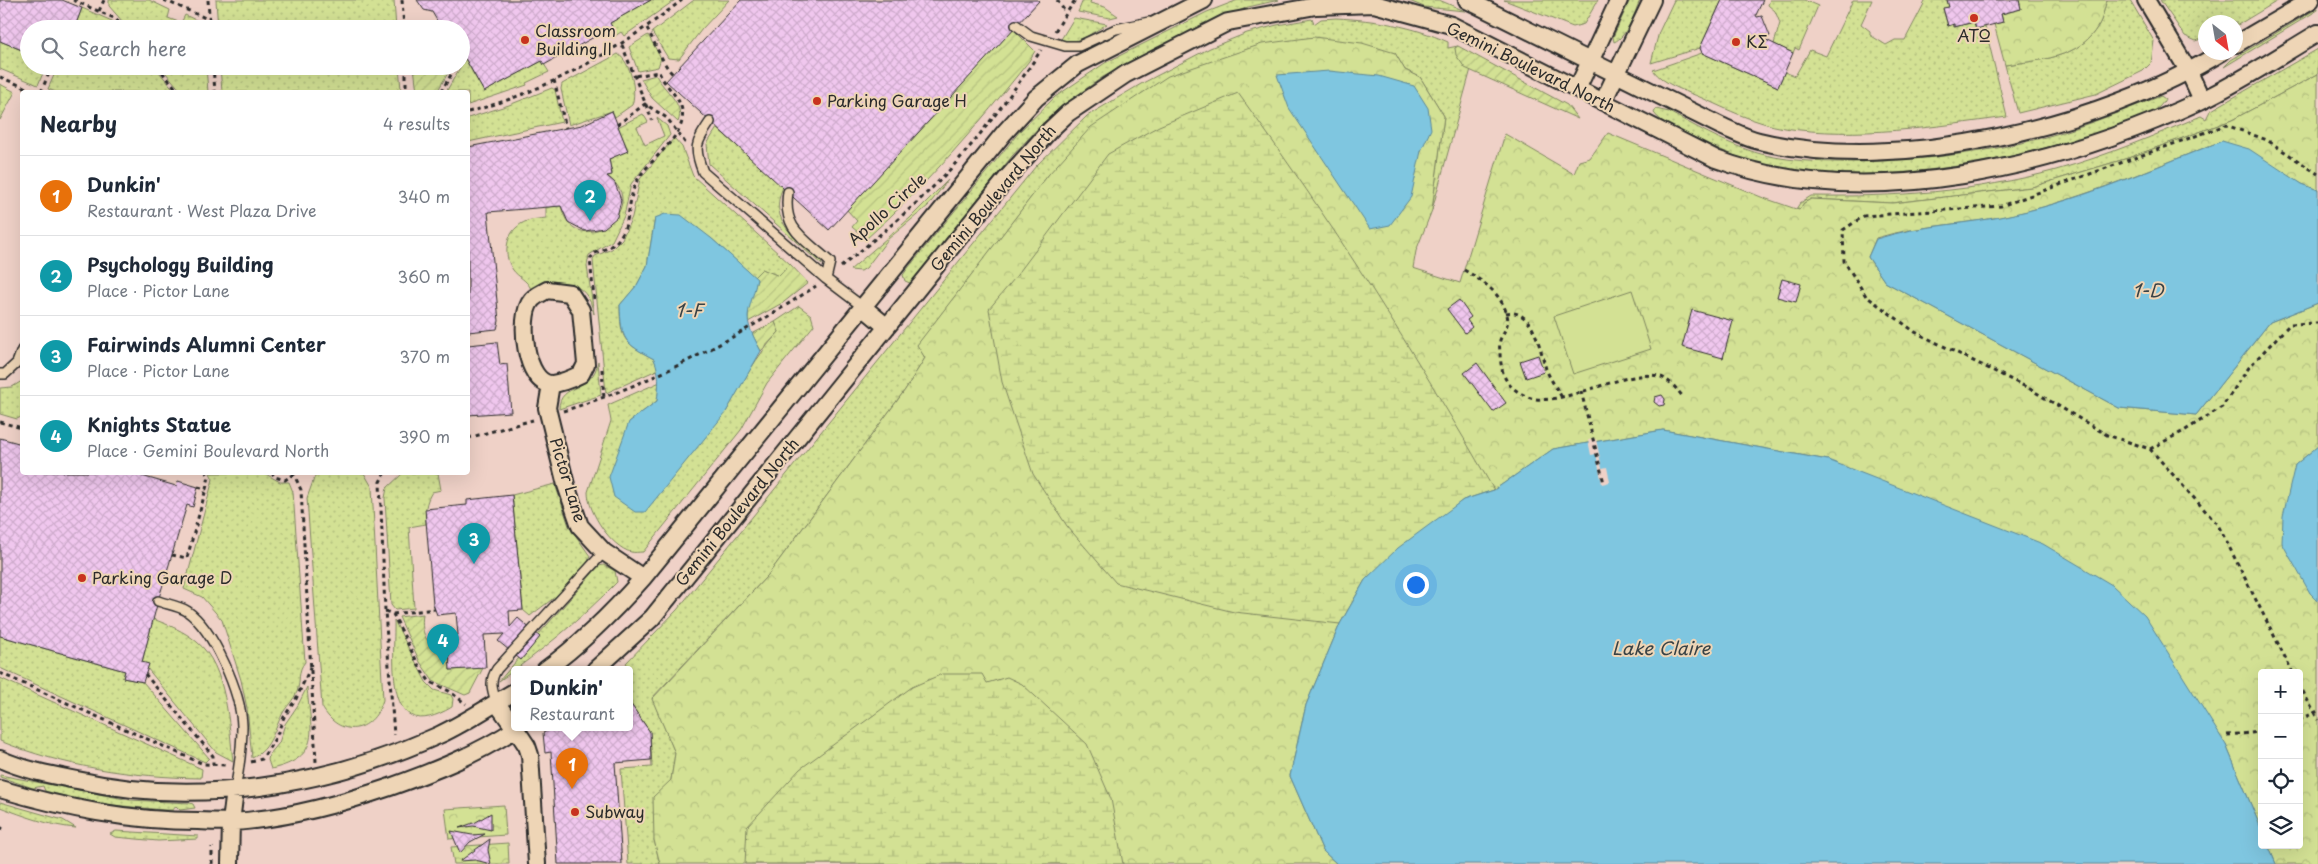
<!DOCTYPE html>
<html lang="en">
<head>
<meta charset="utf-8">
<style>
  body { margin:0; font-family:"Playpen Sans",sans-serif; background:#f6f6f7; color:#1f2937 }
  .controls { position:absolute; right:15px; bottom:15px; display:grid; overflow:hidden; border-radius:5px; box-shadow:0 5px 20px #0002 }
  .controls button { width:45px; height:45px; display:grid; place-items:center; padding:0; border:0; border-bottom:1px solid #e0e1e3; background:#fff; color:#1f2937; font:25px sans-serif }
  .compass { position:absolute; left:2198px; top:15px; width:45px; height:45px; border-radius:50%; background:#fff; box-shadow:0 5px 20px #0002; rotate:149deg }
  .you { position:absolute; left:1415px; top:584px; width:18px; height:18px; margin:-12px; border:4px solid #fff; border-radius:50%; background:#1a73e8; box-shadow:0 0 0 8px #1a73e833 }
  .badge { display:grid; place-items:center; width:32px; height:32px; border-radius:50%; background:#c8321e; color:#fff; font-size:16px; font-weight:700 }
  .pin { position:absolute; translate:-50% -41px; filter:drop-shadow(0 1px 2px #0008) }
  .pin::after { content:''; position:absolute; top:26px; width:18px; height:15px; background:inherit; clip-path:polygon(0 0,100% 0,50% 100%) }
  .popup { position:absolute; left:511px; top:666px; width:122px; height:65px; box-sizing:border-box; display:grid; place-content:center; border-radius:5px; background:#fff; filter:drop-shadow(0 1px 4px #0005); font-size:16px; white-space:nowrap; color:#747a83 }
  .popup b { font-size:19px; color:#1f2937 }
  .popup::after { content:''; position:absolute; left:50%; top:100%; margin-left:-10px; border:10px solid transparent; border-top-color:#fff }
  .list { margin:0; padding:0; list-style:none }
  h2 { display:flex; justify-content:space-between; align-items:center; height:65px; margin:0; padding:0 20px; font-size:21px }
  h2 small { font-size:16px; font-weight:400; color:#747a83 }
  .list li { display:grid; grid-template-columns:32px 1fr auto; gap:15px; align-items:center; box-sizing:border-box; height:80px; padding:0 20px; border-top:1px solid #e0e1e3 }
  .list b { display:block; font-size:19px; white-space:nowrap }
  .list p { margin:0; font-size:16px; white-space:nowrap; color:#747a83 }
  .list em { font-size:16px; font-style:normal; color:#747a83 }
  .icon { flex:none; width:28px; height:28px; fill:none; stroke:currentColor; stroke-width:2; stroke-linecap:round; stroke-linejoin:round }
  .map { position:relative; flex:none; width:2318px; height:864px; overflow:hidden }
  .search { position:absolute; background:#fff; box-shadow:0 5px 20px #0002; left:20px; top:20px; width:450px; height:55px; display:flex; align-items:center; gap:12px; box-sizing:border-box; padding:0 18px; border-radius:28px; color:#747a83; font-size:19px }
  .panel { position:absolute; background:#fff; box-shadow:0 5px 20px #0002; left:20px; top:90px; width:450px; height:385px; border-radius:5px }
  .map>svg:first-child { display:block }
</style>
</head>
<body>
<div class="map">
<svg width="2318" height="864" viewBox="0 0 2318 864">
  <defs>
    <pattern id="grass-dots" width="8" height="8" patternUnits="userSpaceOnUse" patternTransform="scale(1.25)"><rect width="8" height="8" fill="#d3e194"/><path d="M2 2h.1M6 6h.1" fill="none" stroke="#b5c180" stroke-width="1.8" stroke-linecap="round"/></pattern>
    <pattern id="forest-crowns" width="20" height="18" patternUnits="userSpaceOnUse" patternTransform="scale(1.25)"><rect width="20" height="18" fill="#d3e194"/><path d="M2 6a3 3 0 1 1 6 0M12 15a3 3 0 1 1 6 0" fill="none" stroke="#b5c180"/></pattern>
    <pattern id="wetland-marsh" width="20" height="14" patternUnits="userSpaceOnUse" patternTransform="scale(1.25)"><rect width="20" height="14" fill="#d3e194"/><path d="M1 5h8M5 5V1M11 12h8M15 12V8" fill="none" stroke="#b5c180"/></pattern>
    <pattern id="garden-furrows" width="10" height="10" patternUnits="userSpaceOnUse" patternTransform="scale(1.25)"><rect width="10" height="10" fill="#d3e194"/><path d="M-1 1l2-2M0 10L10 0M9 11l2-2" fill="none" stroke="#b5c180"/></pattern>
    <pattern id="building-cross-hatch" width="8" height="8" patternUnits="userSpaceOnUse" patternTransform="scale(1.25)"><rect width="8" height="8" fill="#f0c7ee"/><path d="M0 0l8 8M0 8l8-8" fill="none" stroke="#ceabcc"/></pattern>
  </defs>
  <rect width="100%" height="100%" fill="#efd1c7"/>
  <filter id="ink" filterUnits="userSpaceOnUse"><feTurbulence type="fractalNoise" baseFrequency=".02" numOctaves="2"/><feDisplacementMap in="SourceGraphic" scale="10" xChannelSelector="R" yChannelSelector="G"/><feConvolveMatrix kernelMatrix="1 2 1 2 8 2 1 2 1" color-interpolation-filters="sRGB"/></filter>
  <g filter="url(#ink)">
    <!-- grass -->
    <path fill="url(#grass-dots)" stroke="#7f8660" d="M109 0H149L170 10 168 18 181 23 185 15 202 23 203 29H129L109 6Z
      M216 0H394L396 29H218Z
      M651 0H675L624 36 621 32 615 36 610 23Z
      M694 0H729L702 29 679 59 668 58 652 32Z
      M1083 0H1091L1090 3 1105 7 1118 16 1110 18 1078 12Z
      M1238 0H1279L1248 7 1187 33 1103 77 1063 105 1042 124 1013 155 914 279 910 283 905 281 903 275 908 268 1020 131 1055 97 1105 63 1207 12Z
      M1407 0H1439L1465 11 1424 7Z
      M1504 0H1598L1584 24 1573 27Z
      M1630 0H1640C1635 12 1627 37 1614 42L1613 37Z
      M1674 0H1722L1700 48 1651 63 1659 32Z
      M1770 0H1804L1818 6 1799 50 1795 48 1793 53 1774 44 1780 23 1775 11 1768 5Z
      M1853 0H1872L1861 24 1870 31V35L1886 45 1895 40H1905L1926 0H1947L1949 7 1943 9 1948 26 1954 24 1955 27 1974 22 1985 27 2007 117C1933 127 1858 139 1784 128 1755 123 1728 110 1702 98 1686 91 1664 85 1653 70L1702 53 1778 87 1784 72 1795 76 1810 50 1826 56Z
      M2107 0H2130L2154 41 2151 63 2143 71 2096 94 2018 113 2005 65C2039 60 2079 59 2098 26 2103 19 2104 8 2107 0Z
      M2160 0H2279L2236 26V22H2206L2205 38 2196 41 2185 36Z
      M82 8 112 21 123 29H74Z
      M2318 8V10L2224 67 2231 60Z
      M1074 18 1107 24C1092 33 1077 45 1060 41Z
      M1336 18C1376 20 1412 26 1448 42V48L1458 46 1455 48 1465 67 1471 69 1432 210 1444 116 1420 77 1405 70 1395 53 1049 174 918 345 925 358 905 390 768 575 652 698 675 753 671 780 654 840 660 864H628L621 769 652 767 650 732 630 703V670H627L630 668 626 663 677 610 1036 166 1087 116 1141 84 1210 48 1247 33 1277 25 1312 19 1314 24 1321 19Z
      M648 35 661 58 658 67 638 71 629 47Z
      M0 41 29 53V66H46L38 85 0 69Z
      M2318 49V74L2232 120 2128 158 2032 187 1892 203 1811 199 1804 203 1799 210 1796 209 1800 203 1811 196C1894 197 1976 192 2056 170 2106 156 2153 136 2201 116L2206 119 2210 111Z
      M618 54C631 63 637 91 632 105L615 117 612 111 569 125 561 89 562 84Z
      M465 59 484 92 542 61 549 72 526 83 527 85 468 105V92H446Z
      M58 66H154L176 92H56L48 89Z
      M160 66H206L208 92H182Z
      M220 66H399L401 90 399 92H222Z
      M0 84 15 92 0 120Z
      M552 88 555 90 562 122 468 142V118L509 105Z
      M2161 96 2165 99C2155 119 2119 125 2099 132 2004 164 1861 189 1762 165 1741 159 1722 151 1702 141 1688 134 1663 126 1654 113L1656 109 1669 112C1695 126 1721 141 1748 150 1782 162 1821 162 1856 162 1928 160 2000 152 2069 130 2100 120 2130 108 2161 96Z
      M643 114 648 122 637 127 645 145 664 136 657 118 667 126 670 135 631 184 624 216 612 241 589 255 587 266 594 314C587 279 560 278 531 289 527 280 518 277 513 270 501 253 507 228 527 221 533 219 540 219 546 218V207L561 206C574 265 655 208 607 176L612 174 609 159 628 150 618 127Z
      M717 128 783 187C767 222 798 240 821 260L822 265 709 164 707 144Z
      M674 138 682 147 693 176 790 264 779 276 762 269 754 277 711 238 655 218 647 266 637 285 620 305C620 340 624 343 654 359L659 369 606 393 593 260 595 256 612 249 622 239 632 217 640 179Z
      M948 180 928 206 888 239 866 268 861 271 850 270 910 218Z
      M799 306 811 315 814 325 767 383 741 430 643 552C639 552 634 553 631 552 611 547 588 512 588 492L611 421 608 405 660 382 657 401 629 422 726 412C742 383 756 356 779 332L775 322Z
      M598 361 601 395 559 409C559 382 594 393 598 361Z
      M22 381 21 417 17 419 0 414V388L12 387Z
      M210 473H264L280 482H289L293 492 305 662C297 671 301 681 297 692 294 699 288 705 284 711 274 728 272 749 252 758L247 708 241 680 222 620 202 597 184 589 213 479Z
      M316 473H364L372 487 383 700C372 735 339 738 322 707L307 498Z
      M403 473H438L441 490 432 492C425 503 425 512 426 524L409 527 414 608 395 610 391 605 385 498 387 488Z
      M555 484 569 526 590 556C584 578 548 602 530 616L523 610 512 495Z
      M604 565 615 571 617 582C581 619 542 651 499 681L519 658 521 659 540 637 538 635 599 566Z
      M153 619C169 625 184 631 197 642 227 666 229 726 233 761L216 752 142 662Z
      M394 620 426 682 434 690 451 695 453 699 452 707C382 749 395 659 394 620Z
      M0 636 125 671 123 678 143 682 209 758 205 762 0 668Z
      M0 678 202 769 201 778C131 777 65 767 0 741Z
      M307 687C310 729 324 757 271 769L268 760 269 755 279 743 285 724 298 705Z
      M0 775 130 800 190 803 193 804 195 808 180 810 176 806 173 810H164L92 803 45 791 43 786 33 788 0 777Z
      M0 802 63 820 76 828C50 826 24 816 0 807Z
      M116 831 198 836V839L158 841 115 837 110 834Z"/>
    <!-- forest -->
    <path fill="url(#forest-crowns)" stroke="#7f8660" d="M2019 0H2107C2104 8 2103 19 2098 26 2079 59 2039 60 2005 65L1994 24 2003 22 2001 14 2021 9Z
      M1314 37 1362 43 1395 53 1405 70 1420 77 1444 116 1432 210 1416 251 1413 268 1460 283 1505 134 1574 174 1579 161 1590 158 1608 133 1761 197 1796 209 1799 210 1804 203 1811 199 1892 203 2032 187 2128 158 2232 120 2318 74V190L2302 184 2222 141C2154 167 2086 198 2015 214 1969 225 1922 224 1876 238L1868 257 1885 282 2119 408 2196 415 2270 322 2318 303V446L2295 465 2310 593 2318 601V864H2276L2268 845H2299V673H2262V831L2226 745 1828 460 1663 430 1553 449 1365 580 1340 624 1306 705 1290 776 1323 851 1337 864H660L654 840 653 797 671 780 675 753 652 699 768 575 905 390 925 358 917 345 1049 174 1091 127 1168 76 1262 44Z
      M504 805 506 835 449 839 445 809Z
      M508 843 509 864H454L451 847Z"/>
    <!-- wetland -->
    <path fill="url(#wetland-marsh)" stroke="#7f8660" d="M1238 93C1331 220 1415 353 1494 490L1463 500 1365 580 1340 624 1234 612 1116 583 1067 526 1033 474 1002 382 989 309 1014 279 1108 154 1159 126Z
      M942 674H982L987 683 1007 677 1022 684 1087 744 1111 799 1123 864H745L747 827 800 769 912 687Z"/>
    <!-- garden -->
    <path fill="url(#garden-furrows)" stroke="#7f8660" d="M1013 29 1035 51 1029 61C978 125 927 185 866 239L852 227 857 221 847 210Z
      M1458 46 1567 105 1578 119 1465 68 1456 55 1455 48Z
      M452 66 437 92H417L414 67Z
      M656 75C663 90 686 104 678 122L652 98 641 79Z
      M790 264 808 283 784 302 748 322V307L757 280 754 277 762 269 779 276Z
      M775 322 779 332 761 351 752 334Z
      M423 614C420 636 428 648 449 652L450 670 483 668 470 693 465 695 433 681 420 662 399 617Z"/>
    <!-- pitch -->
    <path fill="#d3e194" stroke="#7f8660" d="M1632 290 1651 349 1573 374 1554 316Z"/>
    <!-- water -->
    <path fill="#7fc6e0" stroke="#5d8898" d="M1329 71 1379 76 1414 86 1428 108 1431 129 1421 151 1411 197 1390 225 1370 229 1289 108 1277 75Z
      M2222 141 2249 149 2302 184 2318 190V303L2270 322 2196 415 2119 408 1885 282 1868 257 1876 239C1922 224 1968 225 2014 214 2086 199 2154 167 2222 141Z
      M665 214 681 215 711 238 757 279C749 317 740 313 761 351L726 412 645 512H635L614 497 609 477 629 422 657 401C659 386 660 373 654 359 624 343 621 340 620 305L637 285 647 266 655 218Z
      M1663 430 1828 460 2043 544 2112 585 2145 616 2226 745 2262 831V845H2268L2276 864H1337L1323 851 1290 776 1306 705 1340 624 1365 580 1398 548 1463 500 1494 490 1553 449Z
      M2318 446V601L2310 593 2282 543 2283 516 2295 465Z"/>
    <!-- pier -->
    <path fill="#efd1c7" d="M1596 439 1602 468 1607 467 1610 482 1602 484 1596 454 1591 455 1588 440Z"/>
    <!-- building -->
    <path fill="url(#building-cross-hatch)" stroke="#2b2b2b" d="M0 0H62L82 8 74 29H29V53L0 41Z
      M417 0H651L610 23 612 27 544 65 542 61 484 92 461 51V29H442L432 12 424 10Z
      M741 0H1038L1039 1 829 230 666 81Z
      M1722 0H1763L1756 15 1757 17 1762 16 1770 36 1765 38 1766 40 1793 53 1778 87 1702 53 1700 48Z
      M1947 0H2019L2021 9 2001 14 2003 22 1976 29 1974 22 1954 27V24L1948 26 1943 8 1949 7Z
      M612 111 628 151 609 159 612 175 607 176 615 183 621 200 617 217 604 228 585 231 568 222 561 206 488 212 499 321 497 329 468 332V147L582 125Z
      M1782 279 1801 284 1796 302 1777 297Z
      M1459 300 1471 317 1467 320 1472 327 1465 333 1447 309Z
      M1692 310 1733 321 1723 358 1682 347Z
      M497 342 500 365 507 364 511 412 468 415V345Z
      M1538 355 1544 372 1526 378 1520 361Z
      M1477 363 1506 403 1493 412 1464 373Z
      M1662 395 1665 399 1664 405 1659 406 1654 402 1655 397Z
      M0 438 22 444V472H128L176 486 178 481 198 487 193 507 187 505 158 601 142 662 149 664 143 682 123 678 125 671 0 636Z
      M512 495 523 610 509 611 510 627 518 618 540 637 521 660 498 641 504 634 484 635 486 668 450 670 448 635H458L456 613 437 615 433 604 425 509 467 505V500Z
      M630 703 650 732 651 760 615 763 622 864H558L551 752 545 753 543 733 553 728H630Z
      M491 813V830L473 826 459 828 476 822Z
      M451 831 472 835 485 834 470 842 460 853Z
      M490 839 488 850 491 864 475 860 460 861Z"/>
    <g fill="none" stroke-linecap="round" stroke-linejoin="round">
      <!-- lane casing -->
      <g stroke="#2b2b2b" stroke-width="12">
        <path id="lane" d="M1016 25 1031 36 1065 46H1079L1116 29 1149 22
          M710 122C696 143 693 147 703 172L826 279 863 307
          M788 192C782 230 804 238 830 262L826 279
          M0 374H5L17 363 22 350
          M158 601C166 604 179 606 187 611 214 630 241 693 242 726 242 747 239 769 235 790
          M496 702C492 689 489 681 497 669L604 552"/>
      </g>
      <!-- street casing -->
      <g stroke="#2b2b2b" stroke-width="20">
        <path id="street" d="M1467 0 1721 126C1733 131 1746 138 1759 141 1898 175 2102 126 2222 52
          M2146 0 2189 72 2202 100
          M2236 44 2311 0
          M1577 89 1619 0
          M1603 102 1652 0
          M547 290 570 293 581 310 586 364 581 374C573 378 562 383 552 384 525 385 518 317 531 301 534 296 542 293 547 290Z
          M863 307 887 327
          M551 384 547 408 566 485 580 526 604 552 643 578
          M545 670C581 644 613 612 643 578L1004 133 1036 98 1078 64 1204 0
          M595 670 652 618 1007 178 1050 130 1068 113 1126 74 1228 22 1316 6 1374 4 1451 25 1716 159C1866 215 2059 166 2200 101 2241 82 2279 56 2318 33
          M496 702 514 727
          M515 728 527 746 530 755 537 864
          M0 759C24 770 51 775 77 780 198 807 326 786 439 735 465 723 490 706 514 692
          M0 789C65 808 129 821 198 821 216 822 236 823 254 820 301 815 346 802 390 787 435 771 478 754 517 728
          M230 864 231 822 235 790"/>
      </g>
      <!-- path -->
      <path stroke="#2b2b2b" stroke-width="3" stroke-dasharray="4 4" stroke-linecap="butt" d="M73 0 114 18 126 29
        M164 0 210 20
        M208 0 210 29
        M402 0 404 28
        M1057 0 1066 13
        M99 11 104 0
        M404 27 440 29
        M647 28C654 41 664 67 673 74
        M1055 31 1075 0
        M622 45 652 120
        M461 55V58
        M157 66 179 92
        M213 66 215 92
        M406 66V92
        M0 77 36 92
        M554 80 566 128
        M41 92 52 66
        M441 92 456 66
        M468 112C546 92 619 50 682 0
        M617 125 645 104 667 118 686 144
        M841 267C883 232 926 198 961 157 990 123 1017 87 1041 50
        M1464 270C1483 281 1501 293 1507 315 1510 325 1503 332 1500 340 1499 346 1500 350 1500 355 1502 377 1506 387 1528 397 1552 407 1602 383 1628 378 1656 373 1664 372 1683 397
        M594 299 590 259 595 253C603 250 612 247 618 240 632 222 627 197 638 179 649 161 678 141 682 121 686 99 666 90 659 72L634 76
        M1506 313C1534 308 1540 350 1546 369 1550 379 1556 387 1561 396
        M602 369 604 399
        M1581 391 1604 483
        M563 411C654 383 737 338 816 286
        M0 422 22 428
        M468 438 533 420
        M2150 449 2184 431 2222 407 2250 366 2290 324 2318 323
        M271 472 275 477 285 480 298 472
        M293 472 301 490 316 762
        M385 472 380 482 385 611 394 735
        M198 487 206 489 209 477 206 472
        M172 555 187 558 206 489
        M385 611 393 614 420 668 430 682 449 691 466 704
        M393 614 435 609
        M0 673 194 760 204 764 227 765
        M2293 673 2218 525 2150 449 2107 435 2030 389 1915 332 1866 296 1844 261 1843 230 1864 216 2001 206 2226 125 2267 140 2318 174
        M145 674 213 756V765
        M2299 684 2318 720
        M2299 720 2318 711
        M2227 735 2262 732
        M251 762 262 759 276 737 284 717 296 699 312 664
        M0 827 3 829
        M212 864V847"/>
      <!-- lane -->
      <use href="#lane" stroke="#eed5b6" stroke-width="9"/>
      <!-- street -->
      <use href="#street" stroke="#eed5b6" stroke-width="16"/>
    </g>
  </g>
  <!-- markers -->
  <g fill="#c8321e" stroke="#eed5b6" stroke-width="2">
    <circle cx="1974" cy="18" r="5"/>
    <circle cx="525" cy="40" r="5"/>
    <circle cx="1736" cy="42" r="5"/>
    <circle cx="817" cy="101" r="5"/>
    <circle cx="82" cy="578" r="5"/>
    <circle cx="575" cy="812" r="5"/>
  </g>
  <g text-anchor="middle" stroke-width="4" stroke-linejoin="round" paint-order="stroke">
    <!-- poi labels -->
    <g font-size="16" fill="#2b2b2b" stroke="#eed5b6" text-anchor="start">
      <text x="535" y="37">Classroom<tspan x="535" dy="18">Building II</tspan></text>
      <text x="1974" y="42" text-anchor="middle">ΑΤΩ</text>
      <text x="1746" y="48">ΚΣ</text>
      <text x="827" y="107">Parking Garage H</text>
      <text x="92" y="584">Parking Garage D</text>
      <text x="585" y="818">Subway</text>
    </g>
    <!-- street labels -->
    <g font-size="16" fill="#2b2b2b" stroke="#eed5b6">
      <text transform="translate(1531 67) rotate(26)" y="6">Gemini Boulevard North</text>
      <text transform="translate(993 198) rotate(-50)" y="6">Gemini Boulevard North</text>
      <text transform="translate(887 209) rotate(-42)" y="6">Apollo Circle</text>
      <text transform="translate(568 480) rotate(73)" y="6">Pictor Lane</text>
      <text transform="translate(737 512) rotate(-51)" y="6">Gemini Boulevard North</text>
    </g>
    <!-- water labels -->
    <g font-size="18" font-style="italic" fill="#384246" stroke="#eed5b6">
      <text x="2148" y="297">1-D</text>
      <text x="689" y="317">1-F</text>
      <text x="1661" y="655">Lake Claire</text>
    </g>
  </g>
</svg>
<div class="controls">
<button>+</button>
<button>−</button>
<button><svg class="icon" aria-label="locate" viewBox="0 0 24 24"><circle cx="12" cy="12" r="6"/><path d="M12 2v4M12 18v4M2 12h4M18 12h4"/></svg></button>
<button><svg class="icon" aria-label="layers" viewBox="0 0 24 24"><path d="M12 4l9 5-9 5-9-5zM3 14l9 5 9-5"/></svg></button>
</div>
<svg class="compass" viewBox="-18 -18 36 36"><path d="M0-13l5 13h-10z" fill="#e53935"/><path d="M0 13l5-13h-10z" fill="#747a83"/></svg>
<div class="you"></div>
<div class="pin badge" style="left:572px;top:789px;background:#e8710a">1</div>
<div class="popup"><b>Dunkin'</b>Restaurant</div>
<div class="pin badge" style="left:590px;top:221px;background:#0f9aa8">2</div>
<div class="pin badge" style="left:474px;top:564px;background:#0f9aa8">3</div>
<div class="pin badge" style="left:443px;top:665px;background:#0f9aa8">4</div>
<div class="search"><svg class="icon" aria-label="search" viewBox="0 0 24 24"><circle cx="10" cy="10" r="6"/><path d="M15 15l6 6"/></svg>Search here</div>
<section class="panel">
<h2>Nearby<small>4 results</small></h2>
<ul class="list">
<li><span class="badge" style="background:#e8710a">1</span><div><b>Dunkin'</b><p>Restaurant · West Plaza Drive</p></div><em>340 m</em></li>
<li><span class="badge" style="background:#0f9aa8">2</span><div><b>Psychology Building</b><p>Place · Pictor Lane</p></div><em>360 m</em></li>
<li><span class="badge" style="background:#0f9aa8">3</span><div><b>Fairwinds Alumni Center</b><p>Place · Pictor Lane</p></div><em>370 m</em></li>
<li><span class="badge" style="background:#0f9aa8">4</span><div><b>Knights Statue</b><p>Place · Gemini Boulevard North</p></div><em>390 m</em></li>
</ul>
</section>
</div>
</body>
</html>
